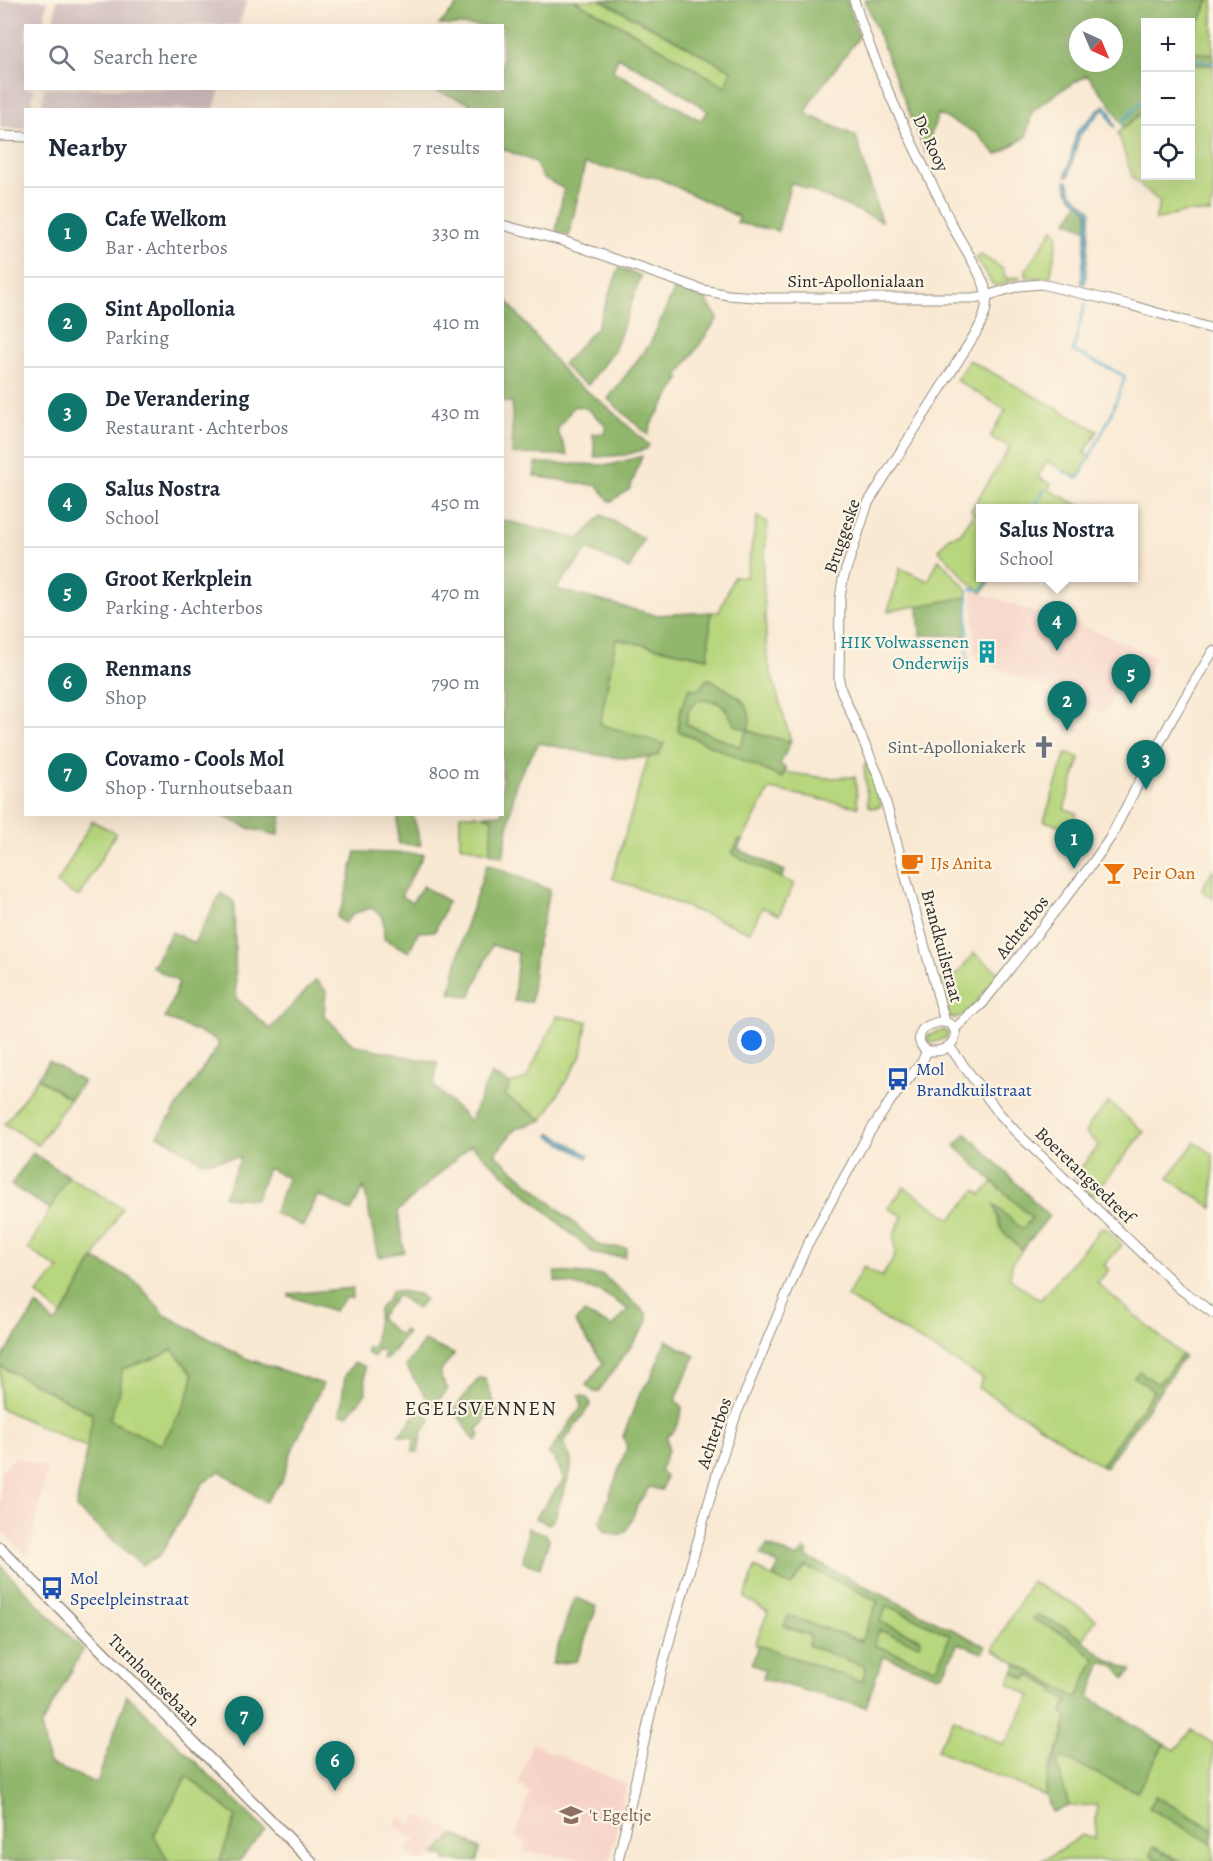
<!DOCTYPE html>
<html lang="en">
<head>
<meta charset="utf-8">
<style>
  body { margin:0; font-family:Alegreya,serif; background:#f2f2f3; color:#1f2937 }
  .controls { position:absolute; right:18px; top:18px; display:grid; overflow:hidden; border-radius:0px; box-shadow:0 6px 24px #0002 }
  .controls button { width:54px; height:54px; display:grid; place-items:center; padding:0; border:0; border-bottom:2px solid #e0e1e3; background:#fff; color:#1f2937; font:30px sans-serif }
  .compass { position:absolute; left:1069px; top:18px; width:54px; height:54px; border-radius:50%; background:#fff; box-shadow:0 6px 24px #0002; rotate:136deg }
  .you { position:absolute; left:752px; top:1041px; width:21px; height:21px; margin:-15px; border:4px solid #fff; border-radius:50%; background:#1a73e8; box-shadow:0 0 0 9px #1a73e833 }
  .badge { display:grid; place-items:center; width:39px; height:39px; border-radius:50%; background:#0f766e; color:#fff; font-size:20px; font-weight:700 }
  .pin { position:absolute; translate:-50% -50px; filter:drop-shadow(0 2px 3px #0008) }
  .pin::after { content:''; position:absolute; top:32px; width:21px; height:18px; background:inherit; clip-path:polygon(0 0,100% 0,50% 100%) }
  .popup { position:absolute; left:976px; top:504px; width:162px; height:78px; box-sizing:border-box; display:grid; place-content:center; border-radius:0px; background:#fff; filter:drop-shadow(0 2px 4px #0005); font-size:20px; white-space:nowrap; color:#747a83 }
  .popup b { font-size:22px; color:#1f2937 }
  .popup::after { content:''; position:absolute; left:50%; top:100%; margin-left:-12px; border:12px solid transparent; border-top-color:#fff }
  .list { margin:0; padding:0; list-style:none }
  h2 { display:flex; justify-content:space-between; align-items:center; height:78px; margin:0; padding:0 24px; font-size:26px }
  h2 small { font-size:20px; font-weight:400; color:#747a83 }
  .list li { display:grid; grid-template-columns:39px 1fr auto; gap:18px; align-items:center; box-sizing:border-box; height:90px; padding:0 24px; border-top:2px solid #e0e1e3 }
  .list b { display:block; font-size:22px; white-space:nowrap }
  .list p { margin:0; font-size:20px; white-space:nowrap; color:#747a83 }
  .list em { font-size:20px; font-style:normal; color:#747a83 }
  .icon { flex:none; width:33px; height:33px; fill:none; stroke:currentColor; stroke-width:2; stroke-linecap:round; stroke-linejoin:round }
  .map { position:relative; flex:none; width:1213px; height:1861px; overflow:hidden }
  .search { position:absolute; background:#fff; box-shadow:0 6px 24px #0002; left:24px; top:24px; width:480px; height:66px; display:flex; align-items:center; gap:15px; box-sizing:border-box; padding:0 21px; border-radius:0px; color:#747a83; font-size:22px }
  .panel { position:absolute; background:#fff; box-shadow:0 6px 24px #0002; left:24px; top:108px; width:480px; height:708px; border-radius:0px }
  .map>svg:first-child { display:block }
</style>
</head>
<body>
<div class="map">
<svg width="1213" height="1861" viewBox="0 0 1213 1861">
  <rect width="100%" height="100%" fill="#fcf5e5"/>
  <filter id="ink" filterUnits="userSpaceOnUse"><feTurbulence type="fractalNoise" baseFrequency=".0167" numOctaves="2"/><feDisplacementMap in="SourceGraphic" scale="12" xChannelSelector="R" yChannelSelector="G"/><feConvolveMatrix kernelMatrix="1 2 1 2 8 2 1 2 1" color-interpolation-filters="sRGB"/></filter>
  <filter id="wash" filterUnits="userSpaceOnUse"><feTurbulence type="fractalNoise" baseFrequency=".008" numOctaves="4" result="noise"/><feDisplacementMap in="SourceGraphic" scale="24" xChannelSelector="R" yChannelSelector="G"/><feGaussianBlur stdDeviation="1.35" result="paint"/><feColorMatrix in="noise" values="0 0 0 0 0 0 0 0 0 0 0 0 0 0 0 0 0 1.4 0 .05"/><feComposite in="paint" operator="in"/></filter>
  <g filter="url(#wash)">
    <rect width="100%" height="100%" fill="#f9e9d3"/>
    <!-- built -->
    <path fill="#f6d1c6" d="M975 591 1057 621 1060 617 1155 656 1138 695 1118 683 1105 714 979 660 975 654 972 592Z
      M15 1457 47 1468 28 1558 0 1528V1472Z
      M532 1744 626 1784 610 1861 523 1852 526 1842 515 1838 530 1792 523 1789 524 1786 518 1784Z
      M418 1815 455 1832 427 1861H418L406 1850 416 1839 394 1826 399 1818 412 1824Z"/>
    <!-- industrial -->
    <path fill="#d1bfbf" d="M0 0H47L44 25 26 26V88L34 89 31 109 26 110 25 129 0 128Z
      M57 0H247L239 25H53Z
      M44 89V88L220 89 214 109H41Z"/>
    <!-- green -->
    <path fill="#b7d67d" stroke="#718054" stroke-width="1.5" d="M574 0H601L731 70 726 88 635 33Z
      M1209 0H1213V54L1191 52V40Z
      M1191 65H1213V198L1210 213 1187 212 1155 220 1160 202 1133 178 1118 133 1145 110 1146 176H1190Z
      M1053 229 1058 235 1050 278 1025 277 1027 272 1025 271Z
      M981 255 1003 269 1006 279 1019 276 1021 278 1000 285H993L976 258Z
      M969 360 1098 431 1084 453 1090 457 1078 478 1047 461 1038 477 1051 484 1049 490 1084 508H980V578H992L982 593 972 585 939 550 949 537 960 534 974 514 971 510 1010 447 990 437 1006 410 956 380Z
      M757 517 768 523 763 571 767 659 791 741 761 735 748 730 740 747 686 724 689 709 698 700C722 701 723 704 735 725L742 699 710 679 706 680 699 690 689 688 678 731 782 778 784 772 825 778 855 777 858 807 770 789 742 841 739 840 732 854 794 884 779 915 762 907 750 932 612 878 648 758 658 755 600 724 616 639 708 658 711 612H719L734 576 746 577Z
      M939 559 966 588 968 597 888 611 900 568 928 581Z
      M1066 753 1080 758 1064 809 1077 813 1071 829 1044 821Z
      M866 763 874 779 881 805 879 807 871 808 868 805 864 766Z
      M460 815H481L492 817 490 853 460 845Z
      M92 821 116 833 79 897 57 884Z
      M1213 869V899L1201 890Z
      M974 953 999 973C988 987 970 1015 954 1019L950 1017 939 979 958 973Z
      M557 1016 587 1021 582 1054 543 1120 505 1096 510 1084 526 1079Z
      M943 1030 948 1033 946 1038 932 1043 927 1041V1038L930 1034Z
      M38 1078 70 1099 38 1145 5 1124Z
      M1109 1102 1144 1132 1093 1196 1074 1177 1099 1145 1085 1132 1090 1127 1088 1125Z
      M1195 1142 1213 1155V1208L1168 1178Z
      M68 1176 122 1208 62 1316 37 1294 59 1269 28 1249Z
      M993 1182 1032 1218 1022 1230 995 1206 1002 1231 1022 1250 1012 1264 1010 1279 1040 1300 1103 1226 1122 1245 1104 1265 1109 1270 1097 1283 1182 1355 1158 1385 1139 1371 1135 1377 1154 1390 1101 1466 1028 1418 978 1388 983 1378 847 1297 863 1267 882 1277 895 1255 894 1234 903 1216 888 1208 904 1187 951 1219 976 1190 981 1195Z
      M172 1349 193 1374C190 1401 174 1423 161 1446L109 1420 120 1390 122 1369 161 1356Z
      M0 1366 93 1414 88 1448 0 1408Z
      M806 1566 878 1600 862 1641 788 1616 784 1626 810 1636 808 1645 866 1667 862 1682 755 1644 768 1612 745 1598 755 1567 773 1577Z
      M1031 1582 1076 1605 1096 1619 1083 1640 1066 1628 1033 1619 1069 1637 1095 1659 1077 1698 993 1650Z
      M887 1605 951 1636 937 1669 874 1645 879 1630 919 1644 921 1638 880 1622Z
      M1013 1672 1026 1679 1029 1675 1055 1690 1054 1693 1068 1700 1062 1713 1067 1716 1062 1741 1048 1770 1045 1796 937 1750 954 1719 1004 1745 1031 1696 1008 1683Z
      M1192 1730 1213 1744V1829L1156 1796 1149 1808 1213 1844V1861H1180L1154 1847 1150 1855 1161 1861H1041L1061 1850 1081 1835 1095 1839 1097 1805 1069 1806 1057 1764 1061 1757 1137 1792 1164 1744 1175 1750Z
      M187 1776 236 1816 220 1861H168L154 1835Z"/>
    <!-- forest -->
    <path fill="#91b76c" stroke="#5e714c" stroke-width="1.5" fill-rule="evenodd" d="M462 0H574L635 33 726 87 731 70 601 0H847L859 37 812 99 806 114 856 136 881 221 791 182 778 231 737 223 739 217 658 178 585 164 569 236 556 231 564 189 542 177 535 162 503 149 502 110 469 109 470 103 431 89 502 88V26L439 25ZM618 57 664 82 703 107 708 112 700 120 613 71Z
      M865 0H1209L1191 40 1190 22H1146L1145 110 1124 128 1109 102 1087 75 1058 92 1032 112 1026 137 997 155 976 133 938 114 925 152ZM1078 27H1114V63H1078Z
      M1191 53 1213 54V65L1191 64Z
      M1079 202C1091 212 1089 216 1087 230L1067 221Z
      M619 268 641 276 615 349 588 385 575 377 563 364 597 327Z
      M675 288 705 299 718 318 677 377 680 379 651 424 648 435 608 399 651 342Z
      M503 296 570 379 603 403 649 445 646 449 625 455 595 457 593 434 605 433V424L586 408 574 406 557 430 568 455 512 454V402H503Z
      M642 456 630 489 610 502 598 486 534 476 536 463 610 465Z
      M602 515 644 539 629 569 588 549 556 589 655 615 711 612 708 658 616 639 600 724 664 744 658 755C621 765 576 749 539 743L524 767 515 786 503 857 490 853 492 818 481 815 502 814 503 520 579 539Z
      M968 597 967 636 920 635 918 606Z
      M710 679C730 692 757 702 748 730L761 735 791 741 780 764 786 769 782 778 678 731 679 714 689 688 699 690 706 680ZM698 700 716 701 724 706 735 725 747 730 740 747 686 724 689 709Z
      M220 815H282L278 835 251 829Z
      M398 815H413L421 845 398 844Z
      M739 840 742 841 738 849 785 871 781 878 732 854Z
      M356 852 424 854 401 896 412 902 423 886 448 901 435 931 418 932 409 952 384 939 383 917 371 908 355 913 344 923 337 917 343 905Z
      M487 864 550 890 536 950 531 1002 514 1001 518 953 492 945 470 997 450 993 465 929Z
      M221 893 234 902 236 998 270 1029 316 980 326 991 324 1015 352 1044 412 1058 438 1062 434 1086 470 1121 491 1074 510 1084 505 1096 543 1120 515 1129 495 1154 600 1246 627 1248 625 1257 594 1254 471 1145 398 1211 404 1252 378 1257 364 1187 351 1211 318 1195 303 1226 274 1213 288 1178 268 1168 256 1199 224 1197 241 1157 203 1162 158 1135 219 1045 215 1039 165 1018 179 982 152 967 172 932 194 943Z
      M49 1061 83 1082 70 1099 38 1078Z
      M966 1133 1049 1216 1022 1250 1002 1231 994 1205 1022 1229 1032 1218 955 1146Z
      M32 1153 68 1176 50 1209 11 1185Z
      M94 1259 131 1278 143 1289 165 1315 245 1358 323 1384 290 1455 282 1481 265 1502 220 1471 203 1483 160 1555 142 1565 76 1508 93 1414 0 1366V1361L37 1305 54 1323 62 1316ZM172 1349 193 1374C191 1400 174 1424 161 1445L109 1420 120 1390 122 1369 161 1356Z
      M555 1272 603 1275 647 1314V1324L598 1392H594L586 1385 603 1363 575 1322 584 1313 613 1327 628 1309 600 1291 555 1281Z
      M353 1288 352 1298H345L334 1311 289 1296V1294Z
      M392 1290 418 1294 425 1299 417 1309 398 1295 379 1318 399 1335 404 1330 407 1333 387 1359 383 1360 384 1352 377 1349 374 1357 367 1353V1348L374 1346 379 1309 387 1301Z
      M666 1340 695 1356 675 1401 682 1407C681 1420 677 1429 667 1437L668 1451 660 1471 666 1476 662 1490 649 1487 638 1504 627 1530 620 1535 605 1531 600 1522 627 1447 623 1436 641 1391 650 1380Z
      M424 1341 454 1354 441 1371V1378L448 1389 426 1416 431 1420 422 1433 418 1452H413L414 1438 399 1435 428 1400 406 1366Z
      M1182 1355 1184 1357 1105 1468 1101 1466 1154 1391 1134 1377 1139 1371 1158 1384Z
      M354 1362 365 1367 366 1393 348 1415 340 1414 345 1376Z
      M479 1378 485 1379 498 1413 493 1419 488 1416 477 1431 480 1435 476 1441C465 1431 466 1422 453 1411Z
      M582 1395 589 1400 591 1404 563 1443 571 1459V1470L554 1520 549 1524 535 1518 564 1479 554 1458 548 1454 582 1406 579 1396Z
      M528 1528 546 1534 549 1540 540 1568 523 1562Z
      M767 1545 798 1558 804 1549 808 1552 806 1557 986 1646 982 1653 958 1643 944 1672 938 1676 883 1656 866 1707 763 1679 765 1670 752 1664 758 1645 862 1682 866 1667 808 1645 810 1635 784 1626 788 1616 861 1641 878 1601 806 1566 791 1586 773 1577 779 1565 761 1555ZM887 1605 950 1635 937 1669 874 1645 879 1630 919 1645 921 1639 880 1622Z
      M0 1565 83 1650 41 1726 49 1764 97 1783 127 1695 265 1830 239 1861H220L236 1816 187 1776 154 1835 168 1861H0Z
      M577 1598 597 1607 577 1661 552 1664 573 1601Z
      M1036 1615 1066 1628 1108 1660 1132 1670 1125 1678 1117 1668 1102 1662 1089 1697 1164 1744 1137 1792 1061 1757 1057 1764 1069 1806 1052 1812C1039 1782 1050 1772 1061 1744 1064 1735 1066 1725 1067 1716L1062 1713 1068 1700 1054 1693 1055 1689 1029 1675 1026 1679 1013 1672 1017 1664 1077 1698 1095 1659 1069 1637 1033 1619Z
      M1155 1796 1213 1829V1844L1149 1808Z
      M455 1834 479 1848 478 1861H445V1856L435 1854Z
      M1154 1847 1180 1861H1161L1150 1855Z"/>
    <!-- water -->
    <path fill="#4eaacc" stroke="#3c6a7c" stroke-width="1.5" d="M1105 105 1110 111 1115 127 1113 126 1105 110 1101 111 1079 136 1069 176H1066L1077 131 1102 107Z
      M1066 181H1068L1072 193 1091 210 1085 284H1081L1088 213C1081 199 1067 201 1066 181Z
      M551 1133 589 1155 587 1158 549 1136Z"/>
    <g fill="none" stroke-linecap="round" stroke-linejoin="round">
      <!-- stream -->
      <path stroke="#4eaacc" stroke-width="2" d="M1190 60 1213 63
        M1121 123 1146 97
        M1063 471 1077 479 1079 478 1110 417 1125 378 1123 375 1073 351 1085 303
        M1033 508 1045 489
        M971 589 982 590 990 578
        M920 665 964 662 967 661 968 590"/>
    </g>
  </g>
  <g filter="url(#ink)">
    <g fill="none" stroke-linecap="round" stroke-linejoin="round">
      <!-- tertiary casing -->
      <g stroke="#928a7f" stroke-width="11">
        <path id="tertiary" d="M854 0C877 77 916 150 951 223 960 242 980 269 985 288 989 305 985 316 977 331L868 503 843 579 840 598 839 680 841 690 879 777 945 1022
          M0 136 26 137
          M502 225 563 241 703 290 728 295 769 298H972L986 296 1019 286 1041 284 1130 305 1213 329
          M938 1022C966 1020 957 1053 932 1051 921 1051 916 1039 922 1030 926 1025 933 1024 938 1022Z
          M954 1029 982 1004 1092 864 1110 838 1172 719 1213 651
          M949 1046 998 1112 1015 1131 1179 1288 1213 1313
          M618 1861 650 1715 672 1631 720 1463 736 1415 807 1245 869 1133 891 1100 922 1062 927 1050"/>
      </g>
      <!-- primary casing -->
      <g stroke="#928a7f" stroke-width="13">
        <path id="primary" d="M0 1548 311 1861"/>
      </g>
      <!-- tertiary -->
      <use href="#tertiary" stroke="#fff" stroke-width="9"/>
      <!-- primary -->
      <use href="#primary" stroke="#fff" stroke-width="10"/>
    </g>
  </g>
  <!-- icons -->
  <defs>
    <g id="building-bare" transform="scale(1.8)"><path d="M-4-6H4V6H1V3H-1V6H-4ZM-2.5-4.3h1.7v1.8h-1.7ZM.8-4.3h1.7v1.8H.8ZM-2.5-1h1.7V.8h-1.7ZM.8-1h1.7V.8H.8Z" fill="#0f9aa8" stroke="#fcf5e5" stroke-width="2.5" paint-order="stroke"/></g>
    <g id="church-bare" transform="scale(1.8)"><path d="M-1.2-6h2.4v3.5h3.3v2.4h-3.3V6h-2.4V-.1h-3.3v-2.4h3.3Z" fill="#6b7280" stroke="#fcf5e5" stroke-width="2.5" paint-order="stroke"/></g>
    <g id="cafe-bare" transform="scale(1.8)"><path d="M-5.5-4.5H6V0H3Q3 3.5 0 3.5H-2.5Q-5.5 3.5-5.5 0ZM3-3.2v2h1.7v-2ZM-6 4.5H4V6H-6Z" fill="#e8710a" stroke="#fcf5e5" stroke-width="2.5" paint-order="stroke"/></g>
    <g id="bar-bare" transform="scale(1.8)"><path d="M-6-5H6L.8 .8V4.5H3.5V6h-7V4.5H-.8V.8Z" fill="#e8710a" stroke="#fcf5e5" stroke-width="2.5" paint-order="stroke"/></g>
    <g id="bus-bare" transform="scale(1.8)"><path d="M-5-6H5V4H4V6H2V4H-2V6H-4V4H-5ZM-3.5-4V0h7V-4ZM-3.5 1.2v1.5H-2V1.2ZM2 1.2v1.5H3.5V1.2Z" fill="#1a4fb4" stroke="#fcf5e5" stroke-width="2.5" paint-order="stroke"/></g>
    <g id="school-bare" transform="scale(1.8)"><path d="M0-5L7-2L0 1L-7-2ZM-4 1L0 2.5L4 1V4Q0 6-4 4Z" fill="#8d6e63" stroke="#fcf5e5" stroke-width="2.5" paint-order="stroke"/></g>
  </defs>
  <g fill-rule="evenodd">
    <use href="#building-bare" x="987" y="652"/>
    <use href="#church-bare" x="1044" y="747"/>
    <use href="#cafe-bare" x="912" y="863"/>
    <use href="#bar-bare" x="1114" y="873"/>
    <use href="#bus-bare" x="898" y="1079"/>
    <use href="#bus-bare" x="52" y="1588"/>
    <use href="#school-bare" x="571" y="1815"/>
  </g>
  <g text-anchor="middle" stroke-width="4.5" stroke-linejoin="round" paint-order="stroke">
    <!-- street labels -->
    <g font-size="18" fill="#2b2b2b" stroke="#fcf5e5">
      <text transform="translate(931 143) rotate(65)" y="6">De Rooy</text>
      <text x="856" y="287">Sint-Apollonialaan</text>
      <text transform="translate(842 536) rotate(-71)" y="6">Bruggeske</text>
      <text transform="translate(1022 927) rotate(-52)" y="6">Achterbos</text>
      <text transform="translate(942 946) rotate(75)" y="6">Brandkuilstraat</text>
      <text transform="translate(1085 1175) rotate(44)" y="6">Boeretangsedreef</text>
      <text transform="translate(714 1433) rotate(-71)" y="6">Achterbos</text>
      <text transform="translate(154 1680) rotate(45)" y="6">Turnhoutsebaan</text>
    </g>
    <!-- culture labels -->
    <g font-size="18" fill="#0d838f" stroke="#fcf5e5" text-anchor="end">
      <text x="969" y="648">HIK Volwassenen<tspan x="969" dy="21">Onderwijs</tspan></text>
    </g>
    <!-- worship labels -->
    <g font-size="18" fill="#5b616d" stroke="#fcf5e5" text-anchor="end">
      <text x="1026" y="753">Sint-Apolloniakerk</text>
    </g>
    <!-- food labels -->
    <g font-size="18" fill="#c56008" stroke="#fcf5e5" text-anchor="start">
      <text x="930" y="869">IJs Anita</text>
      <text x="1132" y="879">Peir Oan</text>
    </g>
    <!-- transit labels -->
    <g font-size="18" fill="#164399" stroke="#fcf5e5" text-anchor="start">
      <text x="916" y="1075">Mol<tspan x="916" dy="21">Brandkuilstraat</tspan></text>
      <text x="70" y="1584">Mol<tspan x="70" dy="21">Speelpleinstraat</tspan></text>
    </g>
    <!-- education labels -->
    <g font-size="18" fill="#785e54" stroke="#fcf5e5" text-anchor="start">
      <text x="589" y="1821">'t Egeltje</text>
    </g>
    <!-- neighbourhood labels -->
    <g font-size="20" letter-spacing="1.5" fill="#2b2b2b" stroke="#fcf5e5">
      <text x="481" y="1415">EGELSVENNEN</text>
    </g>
  </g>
</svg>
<div class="controls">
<button>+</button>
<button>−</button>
<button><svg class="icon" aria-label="locate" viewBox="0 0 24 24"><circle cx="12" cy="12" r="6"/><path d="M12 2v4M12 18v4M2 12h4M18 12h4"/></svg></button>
</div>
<svg class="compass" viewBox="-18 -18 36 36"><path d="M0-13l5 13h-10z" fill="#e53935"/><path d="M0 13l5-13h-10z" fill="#747a83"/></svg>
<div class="you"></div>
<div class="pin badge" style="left:1074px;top:869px">1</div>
<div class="pin badge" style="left:1067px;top:731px">2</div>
<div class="pin badge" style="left:1146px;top:790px">3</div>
<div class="pin badge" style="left:1057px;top:651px">4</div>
<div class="popup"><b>Salus Nostra</b>School</div>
<div class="pin badge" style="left:1131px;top:704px">5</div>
<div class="pin badge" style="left:335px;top:1791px">6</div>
<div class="pin badge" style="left:244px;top:1746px">7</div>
<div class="search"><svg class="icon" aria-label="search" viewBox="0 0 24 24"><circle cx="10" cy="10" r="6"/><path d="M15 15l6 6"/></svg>Search here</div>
<section class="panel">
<h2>Nearby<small>7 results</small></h2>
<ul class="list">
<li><span class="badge">1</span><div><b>Cafe Welkom</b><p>Bar · Achterbos</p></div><em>330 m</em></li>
<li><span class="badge">2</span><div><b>Sint Apollonia</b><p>Parking</p></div><em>410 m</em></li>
<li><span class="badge">3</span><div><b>De Verandering</b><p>Restaurant · Achterbos</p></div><em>430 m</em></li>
<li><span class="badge">4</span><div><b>Salus Nostra</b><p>School</p></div><em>450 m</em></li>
<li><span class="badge">5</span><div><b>Groot Kerkplein</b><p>Parking · Achterbos</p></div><em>470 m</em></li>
<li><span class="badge">6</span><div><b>Renmans</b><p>Shop</p></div><em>790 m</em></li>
<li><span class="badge">7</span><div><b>Covamo - Cools Mol</b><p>Shop · Turnhoutsebaan</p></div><em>800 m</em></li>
</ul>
</section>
</div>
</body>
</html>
